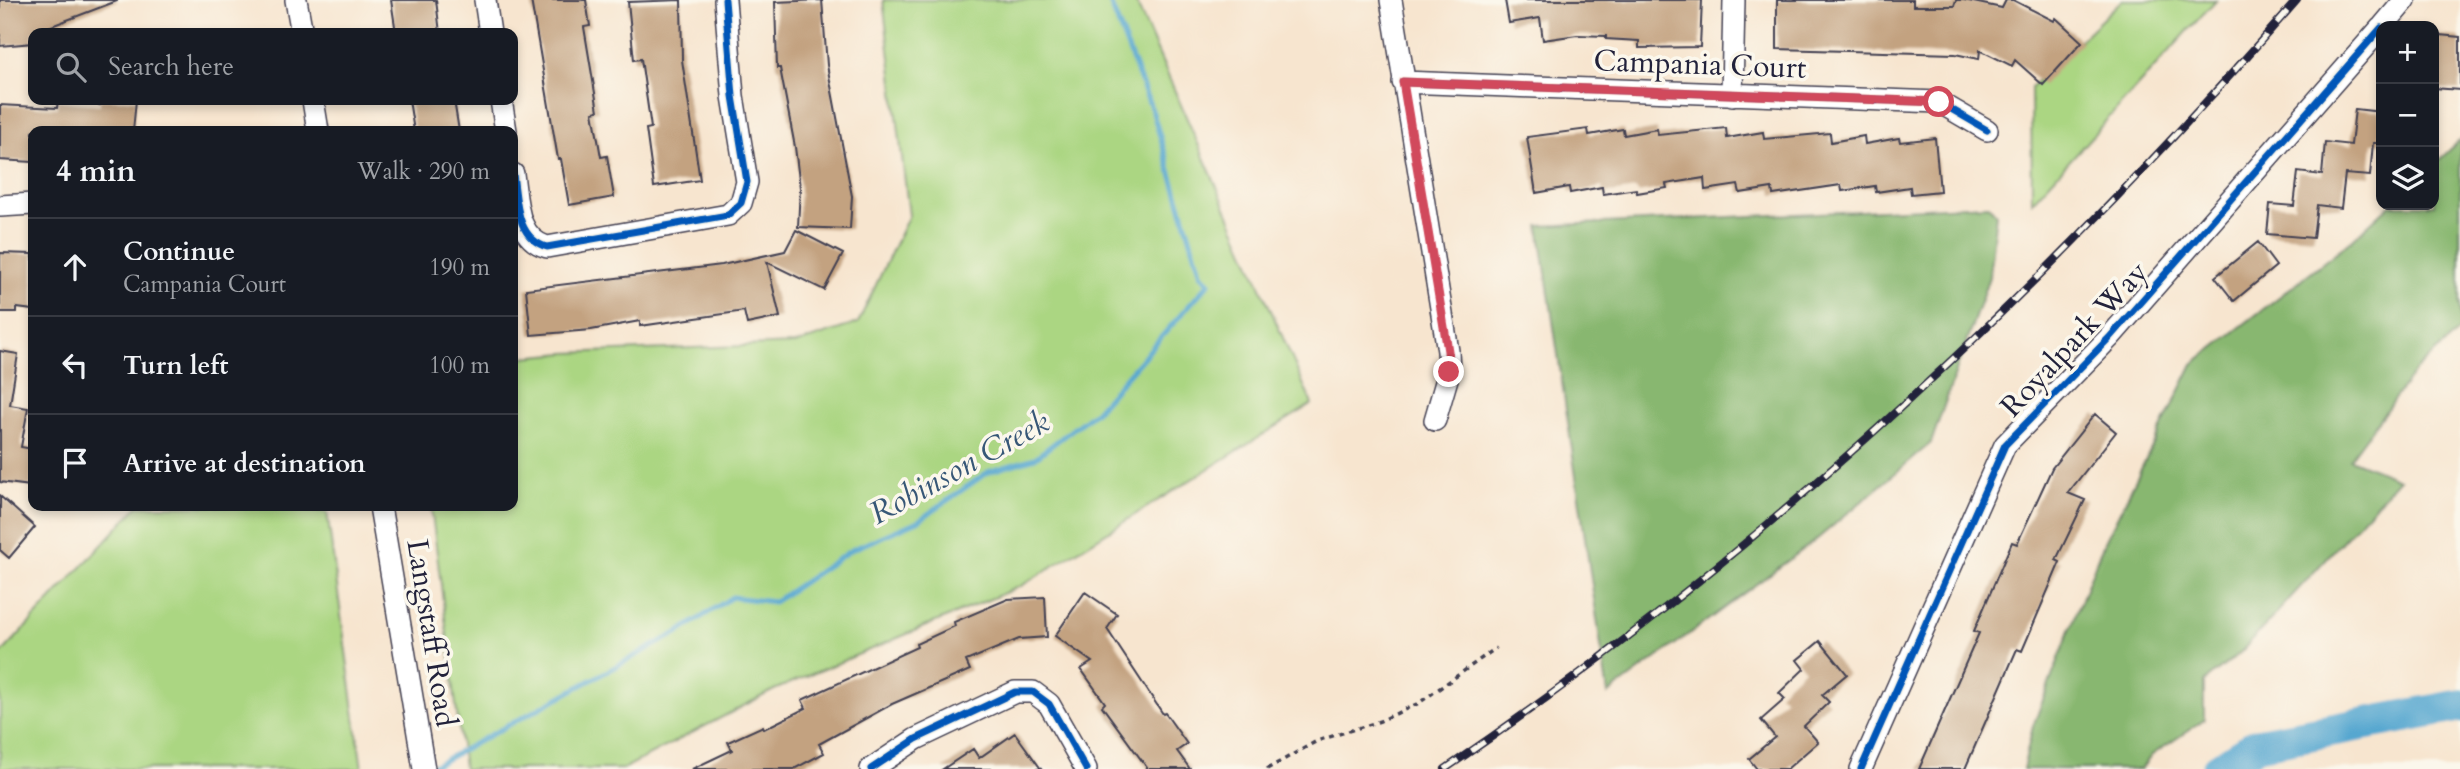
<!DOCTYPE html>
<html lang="en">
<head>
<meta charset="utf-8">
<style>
  body { margin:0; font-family:Cardo,serif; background:#20242c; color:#f1f3f6 }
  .controls { position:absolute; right:21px; top:21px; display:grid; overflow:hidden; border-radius:14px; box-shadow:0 4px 10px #0003 }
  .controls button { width:63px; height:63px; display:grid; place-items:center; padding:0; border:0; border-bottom:2px solid #363941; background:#171b24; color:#f1f3f6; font:35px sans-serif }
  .stop { position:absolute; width:21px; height:21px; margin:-16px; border:5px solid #d1495b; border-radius:50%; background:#fff }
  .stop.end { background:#d1495b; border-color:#fff; box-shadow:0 2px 7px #0008 }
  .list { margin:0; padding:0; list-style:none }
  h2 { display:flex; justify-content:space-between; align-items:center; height:91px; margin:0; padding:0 28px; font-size:30px }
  h2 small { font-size:23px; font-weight:400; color:#9ea1a6 }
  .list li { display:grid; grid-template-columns:46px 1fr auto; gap:21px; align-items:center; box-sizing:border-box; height:98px; padding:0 28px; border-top:2px solid #363941 }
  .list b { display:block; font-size:26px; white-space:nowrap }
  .list p { margin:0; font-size:23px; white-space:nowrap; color:#9ea1a6 }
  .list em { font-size:23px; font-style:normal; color:#9ea1a6 }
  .icon { flex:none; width:38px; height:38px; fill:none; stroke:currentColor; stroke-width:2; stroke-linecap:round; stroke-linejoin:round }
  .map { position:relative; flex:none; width:2460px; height:769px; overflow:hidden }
  .search { position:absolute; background:#171b24; box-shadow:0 4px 10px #0003; left:28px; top:28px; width:490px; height:77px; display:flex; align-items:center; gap:18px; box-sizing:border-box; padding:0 24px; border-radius:14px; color:#9ea1a6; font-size:26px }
  .panel { position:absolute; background:#171b24; box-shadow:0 4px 10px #0003; left:28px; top:126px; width:490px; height:385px; border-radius:14px }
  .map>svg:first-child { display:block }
</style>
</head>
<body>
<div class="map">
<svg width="2460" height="769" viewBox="0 0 2460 769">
  <rect width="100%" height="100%" fill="#fbf7ec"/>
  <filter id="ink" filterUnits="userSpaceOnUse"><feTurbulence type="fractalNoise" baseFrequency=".0143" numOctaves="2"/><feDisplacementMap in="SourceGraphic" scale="14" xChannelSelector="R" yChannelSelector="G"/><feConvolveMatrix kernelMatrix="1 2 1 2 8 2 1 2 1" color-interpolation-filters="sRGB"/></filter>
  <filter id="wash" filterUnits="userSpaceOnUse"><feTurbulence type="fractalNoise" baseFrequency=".00686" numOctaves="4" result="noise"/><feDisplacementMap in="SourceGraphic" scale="28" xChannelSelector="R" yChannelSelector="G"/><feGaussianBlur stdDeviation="1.57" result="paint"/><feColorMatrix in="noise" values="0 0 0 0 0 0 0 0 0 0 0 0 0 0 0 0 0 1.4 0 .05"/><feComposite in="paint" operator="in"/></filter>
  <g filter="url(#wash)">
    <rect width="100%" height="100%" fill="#f7e5cf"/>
    <!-- green -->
    <path fill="#abd682" stroke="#667c5e" stroke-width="2" d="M883 0H1135L1312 404 1021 586 774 690 623 769H464L431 506H513V358L565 353 795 344 858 323 909 215Z
      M2122 0H2216L2032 202 2031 87Z
      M138 506H278L327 512 362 769H0V655Z"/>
    <!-- forest -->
    <path fill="#88b770" stroke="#556c56" stroke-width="2" d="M2460 140V330L2415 371 2350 459 2399 479 2241 652 2204 682V720L2152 755 2141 769H2023L2033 726 2100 552 2193 364 2353 239 2390 205H2434V165Z
      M1988 205 1996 214 1989 277 1931 443 1816 540 1608 694 1539 226Z"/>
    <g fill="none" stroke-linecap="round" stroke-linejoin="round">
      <!-- stream -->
      <path stroke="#56a7d0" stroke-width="5" d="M430 768 679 632 732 597 774 602 851 550 918 521 988 472 1035 458 1095 412 1209 283 1201 274 1153 113 1109 0"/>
      <!-- river -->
      <path stroke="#56a7d0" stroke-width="33" d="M2218 769 2257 744 2460 706"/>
    </g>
    <g id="blocks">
      <!-- building -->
      <path fill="#c3a280" d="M0 0H117V1L33 33V43L0 46Z
        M391 0H436L440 33H396Z
        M531 0H586L590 26 584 27 598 111 593 112 601 157 607 156 614 197 569 205 561 159H558Z
        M681 0 682 60 700 180 654 187 646 129 651 128 641 59 634 60 628 2Z
        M822 0 827 65 852 196 850 229 798 227 800 188 795 147 780 68H777L775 2Z
        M1505 0H1702L1700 47 1639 48V41L1606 39V36L1577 35 1543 40 1540 18 1509 23Z
        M1777 0H1913V6H1954L1956 0H1964L2002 8 2006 0H2013L2054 21 2056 18 2082 42 2043 85 2015 60 2012 66 1980 50 1979 59 1955 54 1777 49Z
        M2439 35 2460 37V90L2434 88V62H2436Z
        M100 100H136L133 131H33V162L0 160V105L57 108 58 101 100 105Z
        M409 100H454L459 131H414Z
        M2355 109 2381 112V143H2373L2370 176 2345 174 2341 208 2317 205 2313 238 2267 234 2270 204 2294 206 2298 172 2322 175 2325 142 2351 145Z
        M1726 128 1727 138 1763 132 1764 139 1830 133 1831 142 1864 136 1865 144 1899 138 1900 142 1935 138 1940 191 1911 194 1910 187 1876 192 1875 186 1842 191 1841 185 1773 195 1772 188 1740 193 1738 185 1705 190 1704 178 1666 184 1667 188 1637 193 1636 189 1603 194 1602 187 1570 193 1569 187 1536 193 1527 137 1588 129 1589 135 1623 129 1624 135 1657 129 1658 135Z
        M796 230 843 254 824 290 767 262 780 317 747 324 744 311 640 326V321L591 330 531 335 526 289 722 265 785 251Z
        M2258 242 2276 266 2234 301 2215 277Z
        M0 253 33 254V310L17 308V312H0Z
        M0 351 18 354 10 405 28 408 21 447 33 449 31 486 0 482Z
        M2095 414 2116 432 2068 493 2085 500 2056 560 2060 562 2022 651 2017 649 1965 769H1919L1979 633 1974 631 2012 542 2017 544 2052 468Z
        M0 496 35 527 9 558 0 550Z
        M1085 592 1117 614 1107 629 1163 714 1165 713 1187 744 1177 751 1190 769H1148L1102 706 1105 703 1081 669 1092 662 1055 636Z
        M1045 597 1047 637 1019 639 966 661 970 670 892 704 819 744 824 753 794 769H692L732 750 728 742 763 726 764 729 806 708 802 700 917 647 916 644 955 626 954 622 1008 599Z
        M1820 641 1847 674 1822 695 1829 702 1804 726 1818 742 1787 769H1757L1749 759 1775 737 1761 720 1785 699 1779 693 1804 669 1797 660Z
        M1015 733 1041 769H943L973 749 979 758Z"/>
    </g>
  </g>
  <g filter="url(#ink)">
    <use href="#blocks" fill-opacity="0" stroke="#423f51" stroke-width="2"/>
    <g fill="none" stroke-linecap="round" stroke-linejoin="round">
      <!-- minor casing -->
      <g stroke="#423f51" stroke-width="24">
        <path id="minor" d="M296 0 302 33
          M485 0 490 33
          M1391 0 1448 351 1449 372 1435 420
          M2383 26 2405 0
          M1403 82 1939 102 1987 130
          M1732 95 1734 0
          M313 100 318 131
          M501 100 506 131
          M513 174C517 201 516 238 547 247L728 215 741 203 747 182 733 96 725 0
          M0 206 33 204
          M380 506 424 769
          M871 769 916 739 1015 692H1033L1049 704 1086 769
          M1861 769 2005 445 2109 338 2381 28"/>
      </g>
      <!-- path -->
      <path stroke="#423f51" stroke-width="3.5" stroke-dasharray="5 5" stroke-linecap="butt" d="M1267 769 1317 741 1380 721 1419 703 1496 648"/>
      <!-- minor -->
      <use href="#minor" stroke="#fff" stroke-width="21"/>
      <!-- rail casing -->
      <g stroke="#22223b" stroke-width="8">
        <path id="rail" d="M1445 769C1762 554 2046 288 2297 0"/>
      </g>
      <!-- rail -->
      <use href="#rail" stroke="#fbf7ec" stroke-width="5" stroke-dasharray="16" stroke-linecap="butt"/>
      <!-- cycleway casing -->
      <g stroke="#fbf7ec" stroke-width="11">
        <path id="cycleway" d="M1403 82 1939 102 1987 130
          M513 174C517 201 516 238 547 247L728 215 741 203 747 182 733 96 725 0
          M871 769 916 739 1015 692H1033L1049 704 1086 769
          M1861 769 2005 445 2109 338 2381 28"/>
      </g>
      <!-- cycleway -->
      <use href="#cycleway" stroke="#0057b8" stroke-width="7"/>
    </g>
  </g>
  <g fill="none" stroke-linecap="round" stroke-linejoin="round" filter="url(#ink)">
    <!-- route -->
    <path stroke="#d1495b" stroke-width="9" d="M1449 372 1448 351 1403 82 1939 102"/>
  </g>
  <g text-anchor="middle" stroke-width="7" stroke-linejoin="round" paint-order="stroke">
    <!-- street labels -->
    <g font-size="30" fill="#22223b" stroke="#fbf7ec">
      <text transform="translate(1700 64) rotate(2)" y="10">Campania Court</text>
      <text transform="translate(2074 339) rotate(-47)" y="10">Royalpark Way</text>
      <text transform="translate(432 633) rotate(81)" y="10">Langstaff Road</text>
    </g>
    <!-- water labels -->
    <g font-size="32" font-style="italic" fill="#375777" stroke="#fbf7ec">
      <text transform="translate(959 467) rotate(-29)" y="11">Robinson Creek</text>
    </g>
  </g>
</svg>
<div class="controls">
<button>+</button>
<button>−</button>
<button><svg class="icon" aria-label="layers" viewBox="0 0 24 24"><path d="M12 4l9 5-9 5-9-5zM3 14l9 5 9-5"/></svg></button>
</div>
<div class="stop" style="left:1939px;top:102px"></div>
<div class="stop end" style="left:1449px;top:372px"></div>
<div class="search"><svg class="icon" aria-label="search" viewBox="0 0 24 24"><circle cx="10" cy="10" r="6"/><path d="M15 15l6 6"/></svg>Search here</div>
<section class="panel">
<h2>4 min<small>Walk · 290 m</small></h2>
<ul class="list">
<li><svg class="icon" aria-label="ahead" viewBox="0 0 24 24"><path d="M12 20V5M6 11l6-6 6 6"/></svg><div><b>Continue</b><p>Campania Court</p></div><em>190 m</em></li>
<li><svg class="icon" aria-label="left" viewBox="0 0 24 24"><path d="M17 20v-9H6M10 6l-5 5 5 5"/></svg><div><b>Turn left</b></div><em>100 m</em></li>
<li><svg class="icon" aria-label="arrive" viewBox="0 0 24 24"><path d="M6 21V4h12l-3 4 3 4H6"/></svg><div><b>Arrive at destination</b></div></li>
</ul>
</section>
</div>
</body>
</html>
